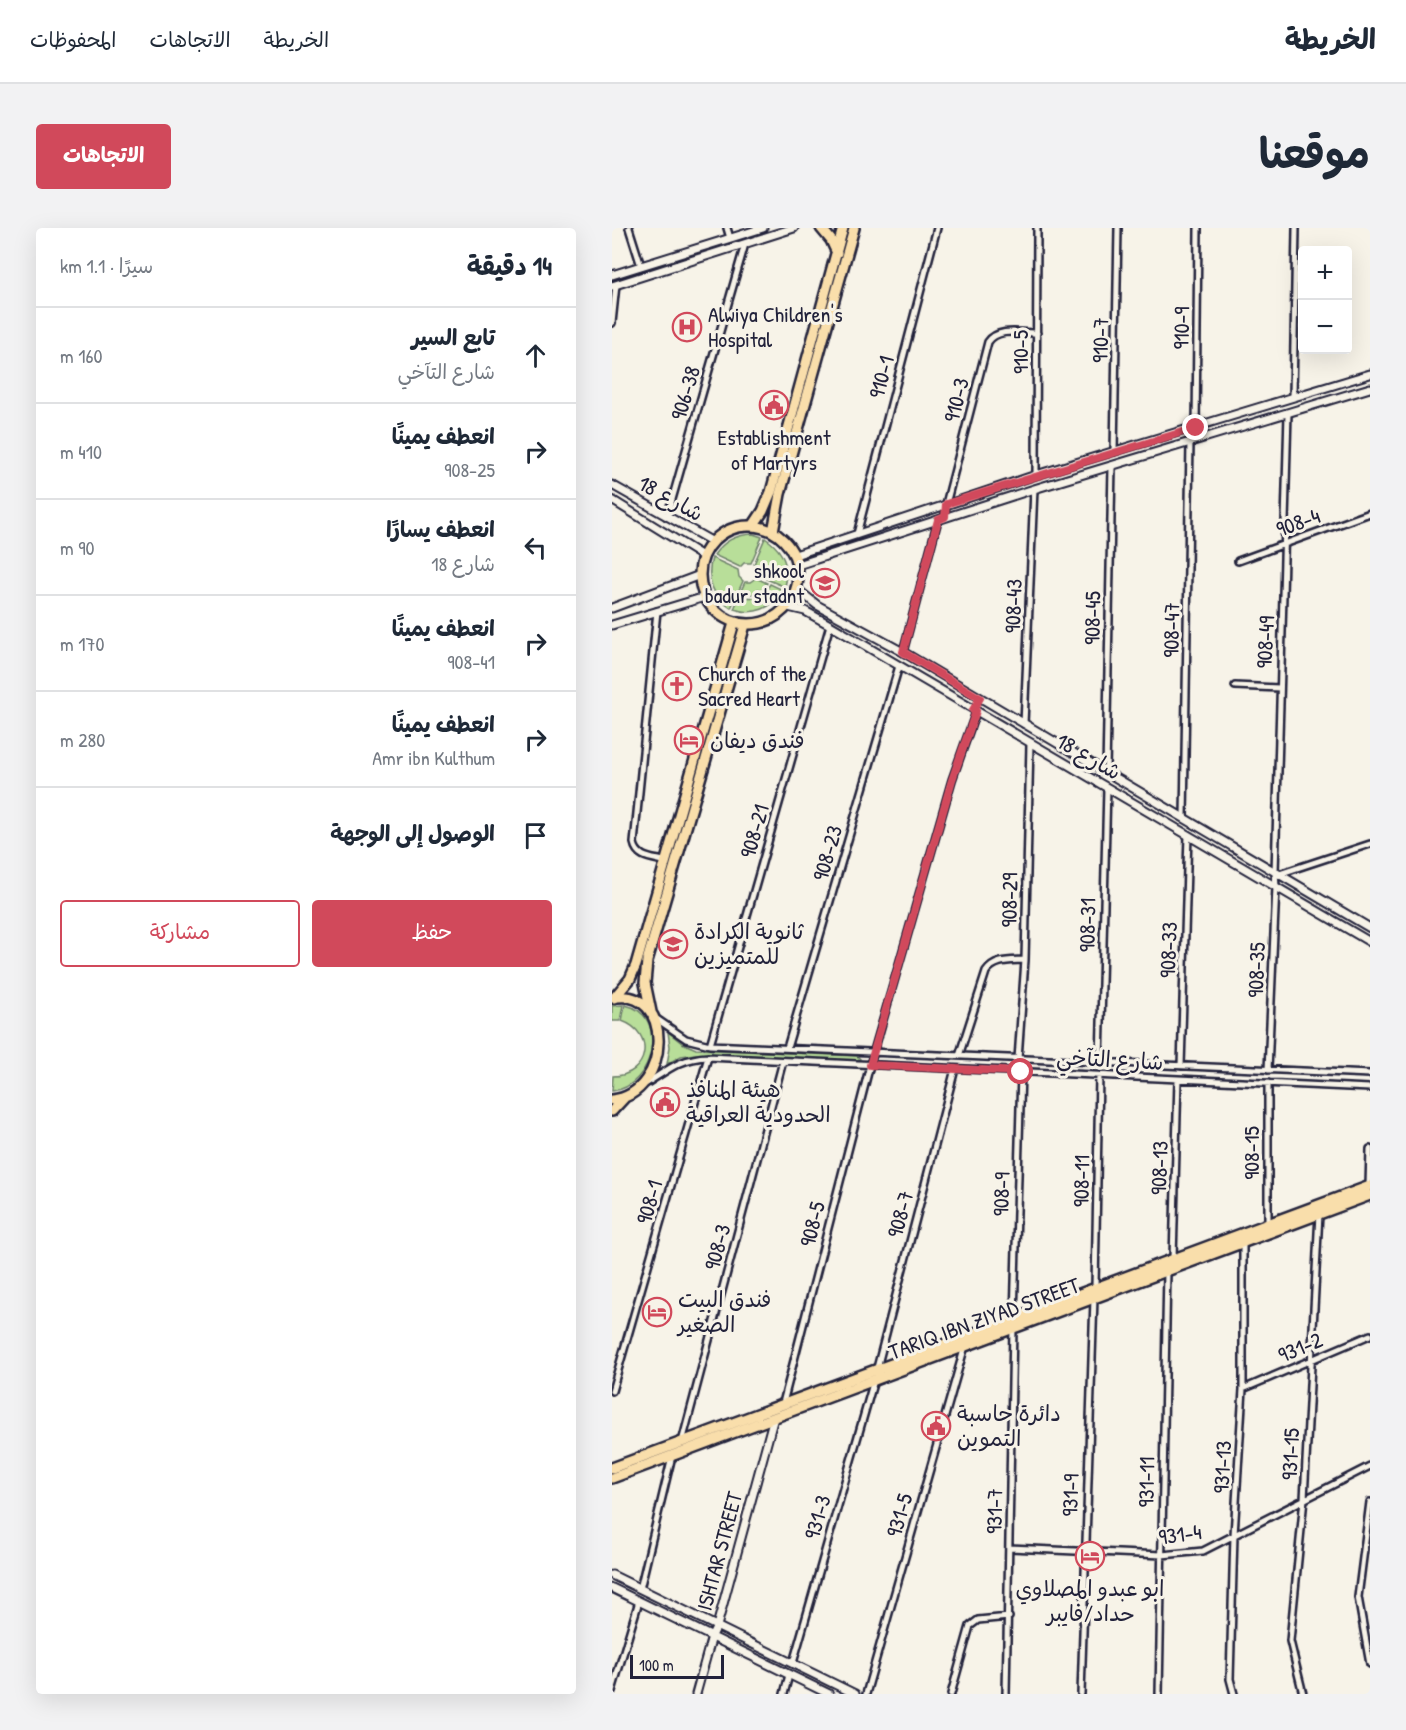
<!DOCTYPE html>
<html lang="ar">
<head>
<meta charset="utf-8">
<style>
  body { margin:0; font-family:"Patrick Hand","Playpen Sans Arabic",sans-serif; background:#f2f2f3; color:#1f2937; direction:rtl }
  .controls { position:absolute; right:18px; top:18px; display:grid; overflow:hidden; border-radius:6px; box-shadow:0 6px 24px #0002 }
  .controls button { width:54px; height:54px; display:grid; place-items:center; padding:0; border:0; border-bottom:2px solid #e0e1e3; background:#fff; color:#1f2937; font:30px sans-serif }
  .scale { position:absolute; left:18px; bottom:15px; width:94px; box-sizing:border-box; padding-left:6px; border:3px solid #22223b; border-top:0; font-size:16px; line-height:21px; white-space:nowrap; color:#22223b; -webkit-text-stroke:4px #f7f3e8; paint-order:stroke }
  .stop { position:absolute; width:18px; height:18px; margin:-14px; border:4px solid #d1495b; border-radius:50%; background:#fff }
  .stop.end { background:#d1495b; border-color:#fff; box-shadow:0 2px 6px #0008 }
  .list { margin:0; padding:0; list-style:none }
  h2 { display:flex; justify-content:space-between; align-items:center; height:78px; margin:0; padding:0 24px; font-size:26px }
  h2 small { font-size:20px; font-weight:400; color:#747a83 }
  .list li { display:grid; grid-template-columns:39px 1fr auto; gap:18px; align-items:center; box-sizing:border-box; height:96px; padding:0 24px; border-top:2px solid #e0e1e3 }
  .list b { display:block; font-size:22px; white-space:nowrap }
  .list p { margin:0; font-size:20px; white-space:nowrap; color:#747a83 }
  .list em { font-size:20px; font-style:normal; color:#747a83 }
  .actions { display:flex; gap:12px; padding:18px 24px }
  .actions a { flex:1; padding:14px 0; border:2px solid #d1495b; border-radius:6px; text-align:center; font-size:21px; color:#d1495b }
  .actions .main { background:#d1495b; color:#fff }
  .icon { flex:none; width:33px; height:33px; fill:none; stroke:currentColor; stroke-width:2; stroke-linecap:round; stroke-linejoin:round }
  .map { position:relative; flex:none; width:758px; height:1466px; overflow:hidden; direction:ltr; border-radius:6px }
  header { display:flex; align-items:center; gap:36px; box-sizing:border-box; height:84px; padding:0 30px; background:#fff; border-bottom:2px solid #e0e1e3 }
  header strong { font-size:28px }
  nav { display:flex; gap:33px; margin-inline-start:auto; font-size:21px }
  .intro { display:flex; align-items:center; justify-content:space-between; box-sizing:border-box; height:144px; padding:0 36px }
  h1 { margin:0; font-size:42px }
  .button { padding:15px 27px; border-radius:6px; background:#d1495b; color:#fff; font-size:21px; font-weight:700 }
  main { display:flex; gap:36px; padding:0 36px }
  aside { flex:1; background:#fff; border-radius:6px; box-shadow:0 6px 24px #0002 }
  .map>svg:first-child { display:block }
</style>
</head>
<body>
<header>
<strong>الخريطة</strong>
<nav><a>الخريطة</a><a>الاتجاهات</a><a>المحفوظات</a></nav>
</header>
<div class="intro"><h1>موقعنا</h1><a class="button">الاتجاهات</a></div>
<main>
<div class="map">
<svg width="758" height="1466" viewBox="0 0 758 1466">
  <rect width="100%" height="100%" fill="#f7f3e8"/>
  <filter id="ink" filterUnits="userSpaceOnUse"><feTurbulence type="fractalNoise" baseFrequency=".0167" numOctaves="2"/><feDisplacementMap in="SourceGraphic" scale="12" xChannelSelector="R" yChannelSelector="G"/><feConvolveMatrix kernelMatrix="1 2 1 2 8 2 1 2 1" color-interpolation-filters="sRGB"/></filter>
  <g filter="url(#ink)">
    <!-- green -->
    <path fill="#b8de99" stroke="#6d806a" stroke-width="1.5" d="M141 306 150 309 139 335H132L128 339 102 327C112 313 123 307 141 306Z
      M153 310C171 322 178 338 173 359L145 347V341L142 336Z
      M100 330 126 342 127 349 131 353 119 380C100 369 94 351 100 330Z
      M144 350 155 355 150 362 146 361 143 366 128 365 133 354H138Z
      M158 356 171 362C160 381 142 388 122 381L127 369 149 370Z
      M11 777 8 793H0V778Z
      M13 777C58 786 42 859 0 863L1 848C37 848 44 805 10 793Z
      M56 804 70 815 84 821 245 828 248 831 245 833 84 826 69 828 55 836 58 819Z"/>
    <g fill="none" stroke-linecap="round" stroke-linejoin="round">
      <!-- minor casing -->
      <g stroke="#22223b" stroke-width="10">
        <path id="minor" d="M17 0 29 38
          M115 0 118 10
          M0 95 4 57
          M681 169 684 0
          M584 200 586 0
          M502 224 506 0
          M424 247 425 0
          M55 289 133 16
          M333 289 334 276 376 114C386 99 409 105 425 105
          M245 306 325 0
          M626 333 758 285
          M45 383 22 615C25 630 39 630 52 633
          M291 424 326 292
          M623 458 667 460
          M412 496 422 261
          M494 543 500 238
          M572 590 578 214
          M667 646 758 616
          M42 789 74 811 98 817 758 846
          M98 817 218 397
          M175 820 287 438
          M347 828 374 744C383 731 398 733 413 732
          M406 831 413 732 418 515
          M488 834 495 560
          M569 838 576 607
          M656 842 664 659 663 644C667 491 673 338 676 185
          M35 855C57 841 69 830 96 829L758 860
          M757 958 758 921
          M656 995V855
          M561 1030 566 851
          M483 1059 487 847
          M402 1089 409 844
          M265 1140 343 841
          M631 1161 758 1107
          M0 1163 96 829
          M171 1175 258 837 340 552 364 484
          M70 1214 171 833
          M758 1274 746 1369 758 1436
          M398 1320 550 1327 591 1323 758 1238
          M28 1361 60 1228
          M181 1435 262 1152
          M0 1463 27 1373
          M172 1466 177 1447
          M254 1466 353 1118
          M339 1466 358 1398 366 1392 397 1389
          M394 1466 401 1100
          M469 1466 482 1070
          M547 1466 555 1043
          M622 1466 618 1451 622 1307 631 1161V1014
          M691 1466 678 1413 692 1271 707 986"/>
      </g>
      <!-- tertiary casing -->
      <g stroke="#22223b" stroke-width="11">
        <path id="tertiary" d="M0 47 151 0
          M0 58 182 0
          M0 257 101 314
          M0 272 92 329
          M183 327 424 247 758 146
          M186 337 422 261 758 160
          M185 361 205 377 291 424 758 700
          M176 379 193 383 218 397 758 714
          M0 380 88 347
          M0 397 93 369
          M0 1347 243 1466
          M0 1360 217 1466
          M84 1466 100 1408 105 1398 162 1189"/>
      </g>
      <!-- primary casing -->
      <g stroke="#22223b" stroke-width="14">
        <path id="primary" d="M209 0 219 12 225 25
          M88 347a49 49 0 1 1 98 0a49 49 0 1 1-98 0Z
          M141 298 151 283 159 264 231 0
          M161 304 168 266 242 0
          M2 770 18 751 24 737 122 395
          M39 784 33 755 35 733 133 397
          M0 872C60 866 63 756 0 770
          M0 883 12 870
          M0 1240 758 958
          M0 1250 758 967"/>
      </g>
      <!-- minor -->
      <use href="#minor" stroke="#f7f3e8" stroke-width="5"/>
      <!-- tertiary -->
      <use href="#tertiary" stroke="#f7f3e8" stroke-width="7"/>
      <!-- primary -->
      <use href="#primary" stroke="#f9deab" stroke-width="9"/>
    </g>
  </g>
  <g fill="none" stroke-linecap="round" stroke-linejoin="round" filter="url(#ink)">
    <!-- route -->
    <path stroke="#d1495b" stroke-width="8" d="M409 844 258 837 340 552 364 483 361 482 368 470 291 424 326 292 333 289 334 276 584 200"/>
  </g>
  <!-- icons -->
  <defs>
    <g id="hospital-ring" transform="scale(1.5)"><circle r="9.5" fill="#f7f3e8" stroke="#d1495b" stroke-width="1.5"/><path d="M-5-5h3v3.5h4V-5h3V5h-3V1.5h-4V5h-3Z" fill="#d1495b"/></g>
    <g id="civic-ring" transform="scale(1.5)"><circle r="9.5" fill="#f7f3e8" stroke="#d1495b" stroke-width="1.5"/><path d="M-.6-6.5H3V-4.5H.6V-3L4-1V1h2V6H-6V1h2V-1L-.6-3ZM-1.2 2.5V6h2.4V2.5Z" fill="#d1495b"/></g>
    <g id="school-ring" transform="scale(1.5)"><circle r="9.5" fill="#f7f3e8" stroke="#d1495b" stroke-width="1.5"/><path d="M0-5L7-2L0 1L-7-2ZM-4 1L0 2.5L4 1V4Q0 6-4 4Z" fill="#d1495b"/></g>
    <g id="church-ring" transform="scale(1.5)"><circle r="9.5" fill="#f7f3e8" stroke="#d1495b" stroke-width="1.5"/><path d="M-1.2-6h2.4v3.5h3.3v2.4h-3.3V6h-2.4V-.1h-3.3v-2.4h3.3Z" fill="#d1495b"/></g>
    <g id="hotel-ring" transform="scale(1.5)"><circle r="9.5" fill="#f7f3e8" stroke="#d1495b" stroke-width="1.5"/><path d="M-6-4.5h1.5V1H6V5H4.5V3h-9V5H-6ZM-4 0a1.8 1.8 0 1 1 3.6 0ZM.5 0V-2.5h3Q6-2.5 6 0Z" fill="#d1495b"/></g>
  </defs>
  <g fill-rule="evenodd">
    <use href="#hospital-ring" x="75" y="99"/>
    <use href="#civic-ring" x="162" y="177"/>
    <use href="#school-ring" x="213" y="355"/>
    <use href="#church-ring" x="65" y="458"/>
    <use href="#hotel-ring" x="77" y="512"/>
    <use href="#school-ring" x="61" y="716"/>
    <use href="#civic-ring" x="53" y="874"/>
    <use href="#hotel-ring" x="45" y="1084"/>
    <use href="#civic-ring" x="324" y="1198"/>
    <use href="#hotel-ring" x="478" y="1328"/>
  </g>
  <g text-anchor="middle" stroke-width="6" stroke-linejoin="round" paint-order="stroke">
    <!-- poi labels -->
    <g font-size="22" fill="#22223b" stroke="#f7f3e8" text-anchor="start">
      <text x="96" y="94">Alwiya Children's<tspan x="96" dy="25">Hospital</tspan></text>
      <text x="162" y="217" text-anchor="middle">Establishment<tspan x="162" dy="25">of Martyrs</tspan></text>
      <text x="192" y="350" text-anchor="end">shkool<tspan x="192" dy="25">badur stadnt</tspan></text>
      <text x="86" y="453">Church of the<tspan x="86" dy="25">Sacred Heart</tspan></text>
      <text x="98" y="520">فندق ديفان</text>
      <text x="82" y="711">ثانوية الكرادة<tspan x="82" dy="25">للمتميزين</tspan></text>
      <text x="74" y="869">هيئة المنافذ<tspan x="74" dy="25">الحدودية العراقية</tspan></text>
      <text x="66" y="1079">فندق البيت<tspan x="66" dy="25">الصغير</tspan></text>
      <text x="345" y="1193">دائرة حاسبة<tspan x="345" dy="25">التموين</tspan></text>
      <text x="478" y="1368" text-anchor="middle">ابو عبدو المصلاوي<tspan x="478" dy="25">حداد/فايبر</tspan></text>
    </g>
    <!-- street labels -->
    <g font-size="22" fill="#22223b" stroke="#f7f3e8">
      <text transform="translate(569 100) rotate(-89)" y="8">910-9</text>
      <text transform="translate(488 112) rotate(-89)" y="8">910-7</text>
      <text transform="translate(408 124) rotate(-90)" y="8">910-5</text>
      <text transform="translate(269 149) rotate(-75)" y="8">910-1</text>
      <text transform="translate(73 165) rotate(-74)" y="8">906-38</text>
      <text transform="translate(344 172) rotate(-76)" y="8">910-3</text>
      <text transform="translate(59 270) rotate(29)" y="8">شارع 18</text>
      <text transform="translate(686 294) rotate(-20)" y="8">908-4</text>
      <text transform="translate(401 378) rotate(-88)" y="8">908-43</text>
      <text transform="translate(480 390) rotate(-89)" y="8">908-45</text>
      <text transform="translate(559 402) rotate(-89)" y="8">908-47</text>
      <text transform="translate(653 414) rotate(-87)" y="8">908-49</text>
      <text transform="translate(477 528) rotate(30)" y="8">شارع 18</text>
      <text transform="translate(142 603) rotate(-74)" y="8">908-21</text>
      <text transform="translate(215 625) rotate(-74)" y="8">908-23</text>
      <text transform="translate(397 672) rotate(-89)" y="8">908-29</text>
      <text transform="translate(475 697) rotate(-89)" y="8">908-31</text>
      <text transform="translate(556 722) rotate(-88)" y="8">908-33</text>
      <text transform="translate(644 742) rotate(-88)" y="8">908-35</text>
      <text transform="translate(498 831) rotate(3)" y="8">شارع التآخي</text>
      <text transform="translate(639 925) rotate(-90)" y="8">908-15</text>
      <text transform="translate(547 940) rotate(-88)" y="8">908-13</text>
      <text transform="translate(469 953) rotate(-89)" y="8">908-11</text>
      <text transform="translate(389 966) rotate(-88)" y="8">908-9</text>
      <text transform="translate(37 974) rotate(-74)" y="8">908-1</text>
      <text transform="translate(288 986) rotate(-75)" y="8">908-7</text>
      <text transform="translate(200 996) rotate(-76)" y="8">908-5</text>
      <text transform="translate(105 1019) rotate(-75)" y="8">908-3</text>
      <text transform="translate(372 1090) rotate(-20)" y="8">TARIQ IBN ZIYAD STREET</text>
      <text transform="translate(688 1119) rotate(-23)" y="8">931-2</text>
      <text transform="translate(678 1226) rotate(-87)" y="8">931-15</text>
      <text transform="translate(610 1239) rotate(-87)" y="8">931-13</text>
      <text transform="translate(534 1254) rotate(-89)" y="8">931-11</text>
      <text transform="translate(458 1267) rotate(-88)" y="8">931-9</text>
      <text transform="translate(382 1283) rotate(-89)" y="8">931-7</text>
      <text transform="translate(287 1287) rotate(-74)" y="8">931-5</text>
      <text transform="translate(205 1289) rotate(-74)" y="8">931-3</text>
      <text transform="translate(568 1306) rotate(-8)" y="8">931-4</text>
      <text transform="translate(107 1323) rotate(-75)" y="8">ISHTAR STREET</text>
    </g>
  </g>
</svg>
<div class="controls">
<button>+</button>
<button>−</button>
</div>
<div class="scale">100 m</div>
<div class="stop" style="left:409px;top:844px"></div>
<div class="stop end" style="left:584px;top:200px"></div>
</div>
<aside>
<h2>14 دقيقة<small>سيرًا · 1.1 km</small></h2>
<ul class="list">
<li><svg class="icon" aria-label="ahead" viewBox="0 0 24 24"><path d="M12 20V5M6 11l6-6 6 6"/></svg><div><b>تابع السير</b><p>شارع التآخي</p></div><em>160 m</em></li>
<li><svg class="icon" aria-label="right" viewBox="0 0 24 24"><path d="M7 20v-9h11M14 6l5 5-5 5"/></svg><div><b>انعطف يمينًا</b><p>908-25</p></div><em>410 m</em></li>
<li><svg class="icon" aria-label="left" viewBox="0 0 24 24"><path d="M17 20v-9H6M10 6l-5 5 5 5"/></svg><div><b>انعطف يسارًا</b><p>شارع 18</p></div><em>90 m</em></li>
<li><svg class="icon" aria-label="right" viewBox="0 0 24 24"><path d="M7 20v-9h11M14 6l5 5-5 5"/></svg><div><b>انعطف يمينًا</b><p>908-41</p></div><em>170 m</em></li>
<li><svg class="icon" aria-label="right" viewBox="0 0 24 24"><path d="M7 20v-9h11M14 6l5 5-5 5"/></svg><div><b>انعطف يمينًا</b><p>Amr ibn Kulthum</p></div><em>280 m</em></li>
<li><svg class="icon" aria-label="arrive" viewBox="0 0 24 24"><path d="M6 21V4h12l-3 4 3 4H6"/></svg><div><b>الوصول إلى الوجهة</b></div></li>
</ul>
<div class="actions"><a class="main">حفظ</a><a>مشاركة</a></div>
</aside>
</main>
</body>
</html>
